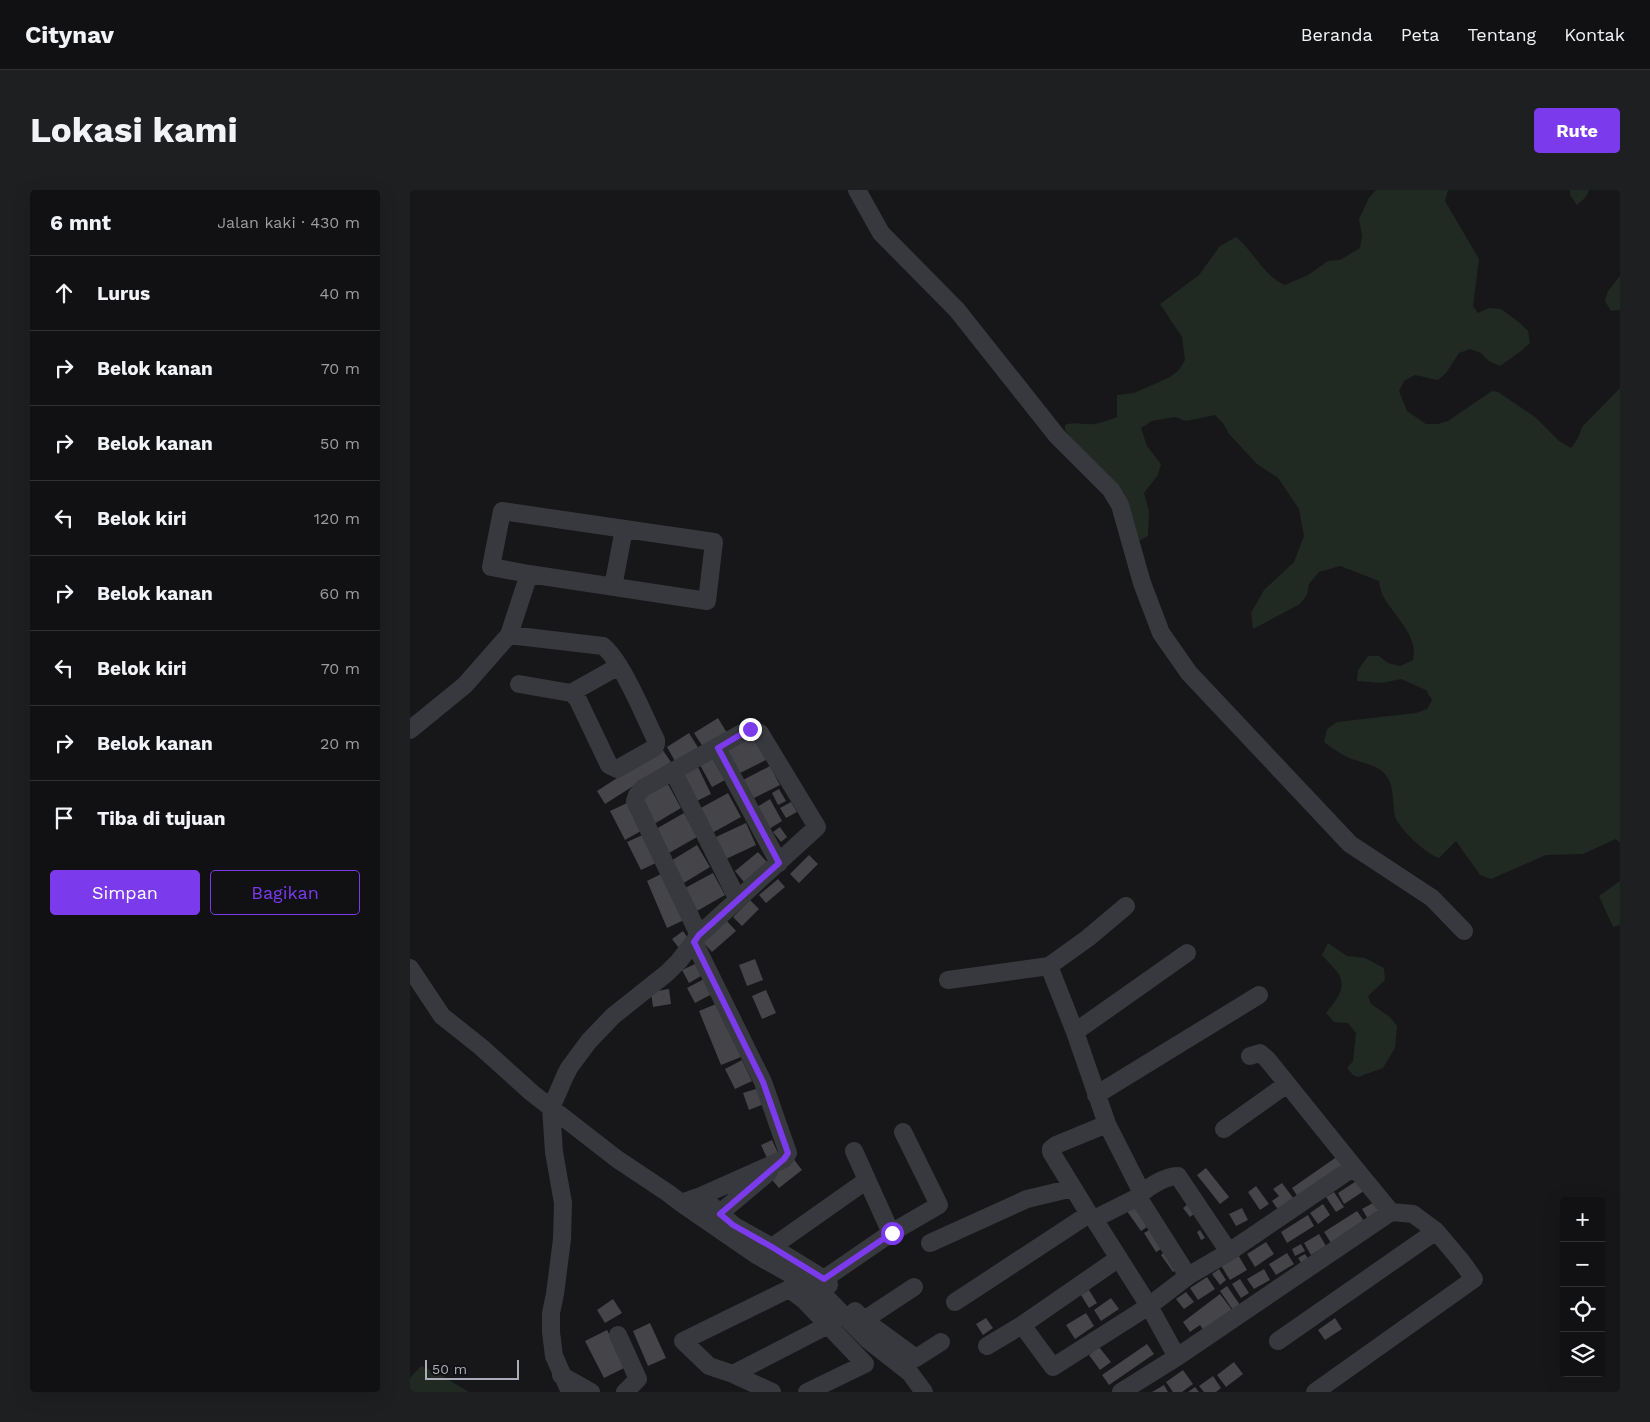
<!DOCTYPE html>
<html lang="id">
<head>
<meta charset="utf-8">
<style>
  body { margin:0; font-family:"Work Sans",sans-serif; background:#1e1f21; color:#f1f3f6 }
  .controls { position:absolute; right:15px; bottom:15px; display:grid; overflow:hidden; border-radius:5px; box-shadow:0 5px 20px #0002 }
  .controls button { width:45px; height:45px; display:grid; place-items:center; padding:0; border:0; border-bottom:1px solid #303133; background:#111113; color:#f1f3f6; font:25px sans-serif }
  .scale { position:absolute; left:15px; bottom:12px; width:94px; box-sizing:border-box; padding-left:5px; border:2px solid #aaadb8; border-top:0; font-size:14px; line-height:18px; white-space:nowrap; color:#aaadb8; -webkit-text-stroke:4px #121214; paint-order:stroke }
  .stop { position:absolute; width:15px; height:15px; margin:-11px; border:4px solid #7c3aed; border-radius:50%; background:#fff }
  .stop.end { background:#7c3aed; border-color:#fff; box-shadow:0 1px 5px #0008 }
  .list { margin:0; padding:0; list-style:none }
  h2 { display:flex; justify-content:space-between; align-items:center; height:65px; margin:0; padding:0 20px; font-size:21px }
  h2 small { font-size:16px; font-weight:400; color:#9c9da0 }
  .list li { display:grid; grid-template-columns:32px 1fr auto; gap:15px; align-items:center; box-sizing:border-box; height:75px; padding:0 20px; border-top:1px solid #303133 }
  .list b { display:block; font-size:19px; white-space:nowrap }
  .list em { font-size:16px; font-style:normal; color:#9c9da0 }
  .actions { display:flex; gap:10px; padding:15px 20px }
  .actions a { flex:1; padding:11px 0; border:1px solid #7c3aed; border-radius:5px; text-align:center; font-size:18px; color:#7c3aed }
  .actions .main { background:#7c3aed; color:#fff }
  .icon { flex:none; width:28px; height:28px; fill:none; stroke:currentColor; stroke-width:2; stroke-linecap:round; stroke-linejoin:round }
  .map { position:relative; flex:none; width:1210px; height:1202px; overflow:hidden; border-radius:5px }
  header { display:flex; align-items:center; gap:30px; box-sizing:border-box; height:70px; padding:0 25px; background:#111113; border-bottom:1px solid #303133 }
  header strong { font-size:24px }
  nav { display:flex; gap:28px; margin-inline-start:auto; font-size:18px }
  .intro { display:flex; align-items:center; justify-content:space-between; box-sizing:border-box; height:120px; padding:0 30px }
  h1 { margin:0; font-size:35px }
  .button { padding:12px 22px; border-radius:5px; background:#7c3aed; color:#fff; font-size:18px; font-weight:700 }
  main { display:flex; gap:30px; padding:0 30px }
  aside { flex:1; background:#111113; border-radius:5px; box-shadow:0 5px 20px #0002 }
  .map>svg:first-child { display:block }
</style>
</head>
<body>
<header>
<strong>Citynav</strong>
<nav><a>Beranda</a><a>Peta</a><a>Tentang</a><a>Kontak</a></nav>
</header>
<div class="intro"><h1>Lokasi kami</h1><a class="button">Rute</a></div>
<main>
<aside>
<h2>6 mnt<small>Jalan kaki · 430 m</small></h2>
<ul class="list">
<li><svg class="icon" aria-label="ahead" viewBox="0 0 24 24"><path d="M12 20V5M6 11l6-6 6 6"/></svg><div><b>Lurus</b></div><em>40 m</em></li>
<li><svg class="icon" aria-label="right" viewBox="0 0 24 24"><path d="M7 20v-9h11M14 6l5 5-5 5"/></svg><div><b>Belok kanan</b></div><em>70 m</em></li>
<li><svg class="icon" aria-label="right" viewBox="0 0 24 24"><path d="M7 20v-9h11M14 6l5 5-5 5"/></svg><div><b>Belok kanan</b></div><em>50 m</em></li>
<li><svg class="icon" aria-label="left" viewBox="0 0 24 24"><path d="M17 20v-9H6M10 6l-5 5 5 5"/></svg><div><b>Belok kiri</b></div><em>120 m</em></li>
<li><svg class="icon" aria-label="right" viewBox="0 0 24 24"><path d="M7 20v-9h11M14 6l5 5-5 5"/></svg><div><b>Belok kanan</b></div><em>60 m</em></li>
<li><svg class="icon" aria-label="left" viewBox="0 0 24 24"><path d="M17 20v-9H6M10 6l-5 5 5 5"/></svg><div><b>Belok kiri</b></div><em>70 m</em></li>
<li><svg class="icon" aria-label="right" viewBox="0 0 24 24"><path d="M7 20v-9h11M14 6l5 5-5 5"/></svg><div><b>Belok kanan</b></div><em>20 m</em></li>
<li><svg class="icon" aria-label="arrive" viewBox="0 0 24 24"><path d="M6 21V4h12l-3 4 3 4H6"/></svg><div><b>Tiba di tujuan</b></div></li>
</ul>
<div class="actions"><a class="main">Simpan</a><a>Bagikan</a></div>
</aside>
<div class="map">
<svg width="1210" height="1202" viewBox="0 0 1210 1202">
  <rect width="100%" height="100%" fill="#171719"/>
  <!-- green -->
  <path fill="#212923" d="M966 0H1038L1035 11 1069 69 1063 116 1068 123 1079 118 1091 119 1110 133 1118 141 1120 153 1111 161 1090 176 1079 171 1071 163 1060 159 1049 163 1036 183 1028 190 1005 185 994 191 989 201 997 221 1016 234H1028L1038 231 1082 201 1088 202 1125 227 1149 251 1161 258 1168 248 1172 237 1210 198V653L1206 649 1173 664 1136 665 1081 689 1070 685 1046 651 1029 668C1017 665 988 638 985 626 982 611 985 593 973 582 965 574 947 572 937 567 929 563 921 557 914 552L917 539 927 532 1006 523 1017 519 1022 510 1016 500 991 489 972 493 947 491 948 480 958 466H969L978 473 990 476 1003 470C1009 446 984 426 973 406 971 402 970 396 969 391L930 376 909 382 899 394 897 405 890 414 843 439 841 423 854 400 884 372 894 346 889 319 868 288 847 274 819 244 813 233 805 225 776 231 765 227 753 229 742 231 731 238 737 256 751 274 748 285 734 303 739 321 738 346 727 352 711 306 655 240V235C664 231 673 235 683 234 691 233 699 230 707 227V205L724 203 760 187 769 180 775 170 772 147 750 114 789 85 810 56 826 47C844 62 854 86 875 95L898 85 918 71 930 70 950 58 952 46 949 29 959 8Z
    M1160 0H1179L1176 7 1167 15 1160 5Z
    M1210 86V120L1201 121 1195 111 1198 101Z
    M1210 691V735L1203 737 1189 706Z
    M918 753 937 766 955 768 974 778 975 790 958 806 961 814 980 827 987 836 985 858 973 878 948 887 943 885 937 878 943 871 946 843 938 833 924 832 916 823C924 813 936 800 930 787 929 782 916 770 912 765Z
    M11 1176C29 1182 43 1193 59 1202H0V1188Z"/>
  <!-- building -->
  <path fill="#444449" d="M308 528 317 543 293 557 284 543Z
    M279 543 289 559 266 573 257 557Z
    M344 546 356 570 328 584 316 561Z
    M252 559 261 572 195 614 187 601Z
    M302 568 315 590 302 597 290 575Z
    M360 576 370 595 342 609 333 590Z
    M288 577 301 604 285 612 272 584Z
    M258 594 271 618 244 634 230 609Z
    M369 599 376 611 368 615 362 603Z
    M318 603 331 627 302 643 289 619Z
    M360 609 372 631 359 639 347 617Z
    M381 612 387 622 376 628 370 618Z
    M217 613 231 641 215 650 200 621Z
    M274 623 287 647 259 663 246 639Z
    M336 633 346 655 316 669 306 647Z
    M370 637 377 647 371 652 363 642Z
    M237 643 250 671 231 680 217 652Z
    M287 655 300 677 272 694 259 672Z
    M348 662 357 672 334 692 325 681Z
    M399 665 408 674 389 693 380 684Z
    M253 683 274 730 257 738 237 691Z
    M303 683 315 705 287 721 275 698Z
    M368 689 375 697 356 713 349 705Z
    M340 710 349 719 332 736 323 727Z
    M316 730 326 741 302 762 292 751Z
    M273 741 280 751 269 758 262 749Z
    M345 769 353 790 337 796 329 775Z
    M285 774 291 786 279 793 272 780Z
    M294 789 302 804 285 813 277 798Z
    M259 799 261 814 243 817 241 802Z
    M356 800 366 823 352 829 342 806Z
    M306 814 317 839 319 838 331 867 311 875 289 821Z
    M332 870 342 891 325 899 315 879Z
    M349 898 354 914 339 920 333 903Z
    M362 950 368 963 357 968 351 955Z
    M928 966 935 975 888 1007 882 998Z
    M382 967 392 980 369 998 359 986Z
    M796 978 819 1007 810 1014 787 985Z
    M951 988 957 999 934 1014 928 1003Z
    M872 993 884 1009 869 1021 862 1011 869 1006 863 999Z
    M846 996 859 1014 850 1020 838 1002Z
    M924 1002 934 1017 926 1022 916 1007Z
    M726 1009 743 1033 731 1041 714 1017Z
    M970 1009 976 1019 958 1029 952 1019Z
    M783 1010 790 1019 780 1027 773 1018Z
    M913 1014 920 1025 908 1034 900 1023Z
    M832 1018 838 1030 826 1036 819 1024Z
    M947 1021 954 1031 921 1053 914 1042Z
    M898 1025 904 1036 877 1053 871 1042Z
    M746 1036 758 1055 746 1062 734 1043Z
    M790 1040 795 1048 791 1050 787 1042Z
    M909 1044 916 1056 901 1065 894 1053Z
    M856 1052 864 1064 845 1077 837 1064Z
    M891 1054 895 1061 885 1066 882 1059Z
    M758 1059 771 1076 763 1082 751 1065Z
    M827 1063 837 1080 820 1090 810 1074Z
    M877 1063 884 1074 866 1085 859 1074Z
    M895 1064 899 1070 892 1074 888 1068Z
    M809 1079 816 1090 810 1095 802 1084Z
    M854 1079 860 1090 844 1099 837 1089Z
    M797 1087 805 1099 788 1110 780 1098Z
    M830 1089 839 1103 831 1108 822 1094Z
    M817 1096 830 1115 823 1120 810 1101Z
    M679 1100 687 1113 679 1118 671 1105Z
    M776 1102 784 1112 774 1119 766 1109Z
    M810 1104 822 1120 794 1141 790 1135 780 1142 773 1132Z
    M701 1108 709 1119 691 1131 684 1120Z
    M203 1109 212 1123 195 1133 187 1120Z
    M676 1123 684 1136 665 1149 656 1135Z
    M576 1128 583 1138 573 1145 566 1134Z
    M925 1128 932 1139 915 1150 908 1140Z
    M240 1133 256 1168 238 1176 223 1141Z
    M197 1140 216 1177 194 1188 175 1151Z
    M737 1154 744 1164 699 1195 692 1185Z
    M689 1157 701 1172 690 1180 679 1165Z
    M824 1172 833 1184 816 1197 807 1185Z
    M773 1180 783 1194 772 1202H763L756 1192Z
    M803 1186 811 1198 806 1202H794L789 1196Z
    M754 1195 758 1202H742Z
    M785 1197 789 1202H778Z"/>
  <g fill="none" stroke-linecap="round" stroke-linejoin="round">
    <!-- minor -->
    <path stroke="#38393e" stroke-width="18" d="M447 0 471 43 547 120 647 246 701 300 710 315 732 393 751 443 779 483 940 654 1022 708 1054 741
      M203 397 214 339
      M99 445 119 384 297 411 304 352 92 321 81 377 119 384
      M161 503 209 476
      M0 540 55 495 99 445 193 456C212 471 234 526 246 550V554L244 558 207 579 199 575 167 508 161 503 109 494
      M307 558 369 673
      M263 581 328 710
      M716 716 678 748 639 776 665 842 697 934 732 1003
      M0 778 32 826 71 857 122 903 207 969 258 1003 271 1013 348 1066 409 1100 458 1150 500 1183 514 1202
      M538 790 639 776
      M665 842 777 763
      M686 905 849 805
      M697 934 646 955 641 959V962L679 1024 684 1029 739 1116 643 1177 612 1135 709 1068
      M814 939 877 894
      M944 977 981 1022
      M291 1006 323 1035 362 1057 414 1089 419 1095
      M728 1007 778 1086
      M271 1013 291 1006 374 969 378 963 353 892 284 752
      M310 1023 359 982
      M684 1029 728 1007C736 998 755 986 768 986L819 1062
      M481 1043 529 1015 493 942
      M520 1053 617 1009 663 998
      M362 1057 457 990
      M414 1089 481 1043 444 961
      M545 1112 679 1024
      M445 1121 454 1130 506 1168 531 1152
      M454 1130 504 1097
      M208 1145 228 1189 215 1202
      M577 1156 612 1135
      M767 1167 739 1116 778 1086 819 1062 944 977 857 869 850 863 840 866
      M323 1184 418 1135 426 1129
      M151 1185 181 1202
      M160 1202 144 1166 141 1142V1123L145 1104 152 1049 153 1013 144 962 141 918 155 886 159 878 179 851 203 826 257 783 269 771 289 745 407 637 350 543 339 539 233 598 227 605 225 611 289 745
      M362 1202 323 1184 299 1176 273 1151 379 1099 394 1110 455 1174 397 1202
      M711 1202 767 1167 981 1022 1003 1024 1026 1041 868 1151
      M905 1202 1064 1089 1052 1072 1026 1041"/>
  </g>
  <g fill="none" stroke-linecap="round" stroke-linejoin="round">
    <!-- route -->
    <path stroke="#7c3aed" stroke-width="6" d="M340 539 308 558 369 673 289 745 284 752 353 892 378 963 374 969 310 1024 323 1035 362 1057 414 1089 482 1043"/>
  </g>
</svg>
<div class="controls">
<button>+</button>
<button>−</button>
<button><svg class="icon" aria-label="locate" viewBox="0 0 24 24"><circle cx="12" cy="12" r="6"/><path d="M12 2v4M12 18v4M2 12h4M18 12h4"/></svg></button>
<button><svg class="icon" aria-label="layers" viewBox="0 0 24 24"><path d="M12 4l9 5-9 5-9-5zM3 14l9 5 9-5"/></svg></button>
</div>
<div class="scale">50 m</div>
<div class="stop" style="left:482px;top:1043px"></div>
<div class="stop end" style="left:340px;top:539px"></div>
</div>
</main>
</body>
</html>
